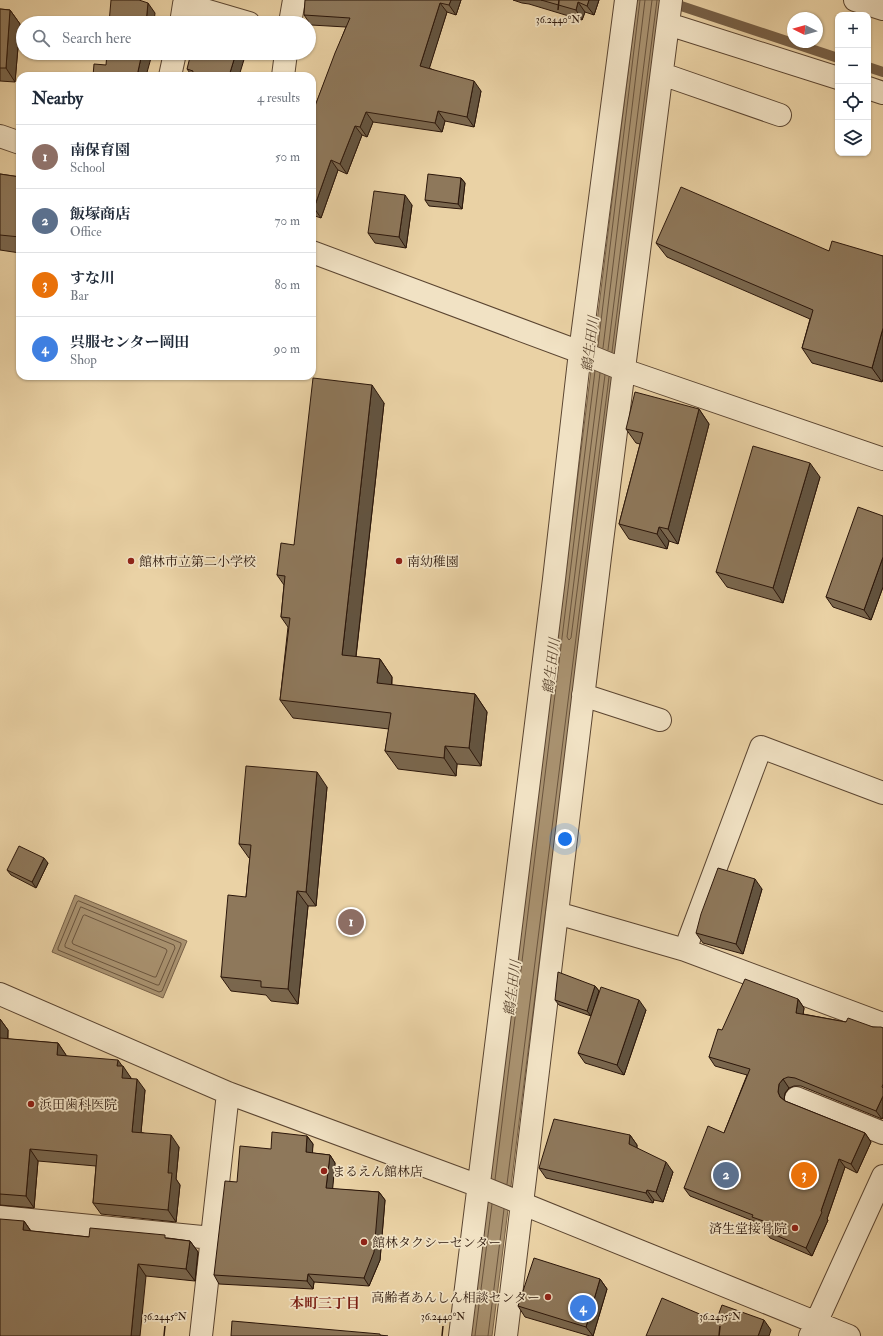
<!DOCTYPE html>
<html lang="en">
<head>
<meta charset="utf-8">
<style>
  body { margin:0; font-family:"IM FELL Double Pica","Noto Serif JP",serif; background:#f6f6f7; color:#1f2937 }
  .controls { position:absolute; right:12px; top:12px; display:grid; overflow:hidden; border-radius:8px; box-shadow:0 1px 3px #0004 }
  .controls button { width:36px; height:36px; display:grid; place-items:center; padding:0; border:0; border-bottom:1px solid #e0e1e3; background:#fff; color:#1f2937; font:20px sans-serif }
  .compass { position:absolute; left:787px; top:12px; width:36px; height:36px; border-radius:50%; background:#fff; box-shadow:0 1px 3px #0004; rotate:275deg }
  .you { position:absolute; left:565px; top:839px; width:14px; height:14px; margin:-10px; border:3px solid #fff; border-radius:50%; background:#1a73e8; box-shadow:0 0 0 6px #1a73e833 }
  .badge { display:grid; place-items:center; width:26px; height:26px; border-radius:50%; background:#111827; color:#fff; font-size:13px; font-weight:700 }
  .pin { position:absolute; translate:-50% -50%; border:2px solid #fff; box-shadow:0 1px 4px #0006 }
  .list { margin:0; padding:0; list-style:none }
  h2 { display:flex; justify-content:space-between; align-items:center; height:52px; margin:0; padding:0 16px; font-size:17px }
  h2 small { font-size:13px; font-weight:400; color:#747a83 }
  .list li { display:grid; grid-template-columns:26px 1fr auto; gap:12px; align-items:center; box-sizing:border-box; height:64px; padding:0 16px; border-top:1px solid #e0e1e3 }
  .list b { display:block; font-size:15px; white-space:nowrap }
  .list p { margin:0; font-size:13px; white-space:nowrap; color:#747a83 }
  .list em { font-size:13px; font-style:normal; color:#747a83 }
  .icon { flex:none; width:22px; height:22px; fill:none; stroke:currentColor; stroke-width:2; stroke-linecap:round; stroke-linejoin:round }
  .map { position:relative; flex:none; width:883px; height:1336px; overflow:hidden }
  .search { position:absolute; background:#fff; box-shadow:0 1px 3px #0004; left:16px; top:16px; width:300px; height:44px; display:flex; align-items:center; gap:10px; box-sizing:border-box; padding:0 14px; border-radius:22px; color:#747a83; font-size:15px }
  .panel { position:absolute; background:#fff; box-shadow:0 1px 3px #0004; left:16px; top:72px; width:300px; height:308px; border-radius:12px }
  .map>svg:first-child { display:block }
</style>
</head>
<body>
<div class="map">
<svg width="883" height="1336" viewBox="0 0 883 1336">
  <rect width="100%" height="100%" fill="#ead2a5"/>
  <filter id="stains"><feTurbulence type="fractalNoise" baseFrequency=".005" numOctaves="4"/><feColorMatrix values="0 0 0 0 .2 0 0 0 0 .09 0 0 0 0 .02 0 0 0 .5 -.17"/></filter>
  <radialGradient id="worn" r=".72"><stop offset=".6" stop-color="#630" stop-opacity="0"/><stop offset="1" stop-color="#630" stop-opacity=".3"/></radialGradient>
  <!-- water -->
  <path fill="#a99270" stroke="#776047" d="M637 0H661L492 1336H471Z
    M75 895 187 941 163 998 52 952Z"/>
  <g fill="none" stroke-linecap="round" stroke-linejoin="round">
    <!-- shore -->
    <path stroke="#6a543d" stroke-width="1" d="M598 346 640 0
      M603 348 645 0
      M608 350 652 0
      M612 352 657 0
      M600 373 567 637 569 640 571 638 605 375
      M79 901 181 943V945L162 991 159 992 58 950V948L77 902Z
      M81 907 174 945 175 948 159 985H157L65 947V945Z
      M85 915 166 949 167 951 156 977H154L73 944 72 942 83 916Z
      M495 1180 595 371
      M507 1184 609 377
      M475 1336 492 1204
      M488 1336 504 1209"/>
    <!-- stream -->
    <path stroke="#776047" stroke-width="10" d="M669 2 838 58
      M868 67 883 72"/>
    <!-- minor casing -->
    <g stroke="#5b4531" stroke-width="24">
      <path id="minor" d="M855 0 883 9
        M181 23 184 4 249 23
        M290 23 294 0
        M668 24 838 78
        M662 74 780 115
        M170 76 175 53
        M283 76 286 53
        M868 88 883 93
        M0 136 20 143
        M312 252 580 352 624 370 883 459
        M583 695 660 720
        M557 913 685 950 883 1024
        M685 950 761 747 883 793
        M0 994 228 1093 479 1186 849 1336
        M796 1098 883 1133
        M0 1217 212 1238
        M201 1336 228 1093
        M460 1336 554 579 580 352 626 0
        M506 1336 600 557 671 0
        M810 1336 883 1176"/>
    </g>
    <!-- minor -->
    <use href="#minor" stroke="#f1e2c4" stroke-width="22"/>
  </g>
  <!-- wall -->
  <path fill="#7a674e" stroke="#2b160a" d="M461 0 456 15 447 12 429 68 481 91 474 127 445 121 442 132 373 122 367 137 362 135 347 174 338 170 321 218 312 215V114L346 27 311 25 304 15Z
    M513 0H599L594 15 585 12 582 20 529 4 522 3Z
    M0 9 10 10 20 24 15 82 0 81Z
    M187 69 239 76H192Z
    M0 174 20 177V253L0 250Z
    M461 178 465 183 462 209 429 206 425 200Z
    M412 205 406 248 375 243 368 233Z
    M656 243 829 251 883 256V379L882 382 812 363 802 348 810 319 667 257Z
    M384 403 356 657 380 659 392 677V685L475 694 487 712 481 766 457 764 456 776 398 769 385 751 389 729 293 718 280 700 288 627 281 617 284 585 277 575 294 545Z
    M699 409 709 424 678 544 669 541 667 549 629 539 619 524 640 444 636 443 626 429Z
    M820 477 783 603 727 587 716 572Z
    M883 516V587L871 620 833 607 826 597Z
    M327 787 316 906H308L298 1004 271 1001 266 995 231 991 221 977 246 897 250 858H249L239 844Z
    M48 863 36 888 11 875 7 870Z
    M762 889 743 954 703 943 696 933Z
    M595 986 599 991 591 1016 559 1005 555 1000Z
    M798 999 804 1008 803 1014 873 1027 883 1028V1117L882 1119 801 1086H794L789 1088 785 1093 784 1100 785 1101 865 1133 871 1142 857 1173 845 1167 827 1219 828 1220 812 1256 770 1238 764 1230 765 1228 758 1225 756 1222 690 1196 684 1188 724 1133 747 1075 715 1066 709 1057 722 1030Z
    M646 1010 624 1075 585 1063 578 1053Z
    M0 1019 8 1030V1039L58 1043 66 1055V1056L122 1066 131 1078V1079L145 1090 141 1132 179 1147 176 1179 180 1185 176 1222 101 1214 93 1203 96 1166 38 1161 34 1208 0 1205Z
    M630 1135 637 1145V1148L673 1172 663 1202 654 1200 653 1203 546 1178 539 1168Z
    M307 1136 313 1144 312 1153 330 1155 335 1163 332 1189 379 1192 385 1200 380 1260 369 1286 314 1282 313 1289 219 1284 214 1275 271 1149Z
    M24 1221 31 1231 89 1237 168 1238 190 1241 198 1252 195 1281 146 1276 0 1336Z
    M600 1279 607 1289 593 1336H590L525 1317 518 1306Z"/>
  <!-- shaded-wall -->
  <path fill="#635440" stroke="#2b160a" d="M451 0H461L456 15 449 5Z
    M589 0H599L594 15 587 6Z
    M578 2 585 12 582 20 576 10Z
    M148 3 155 13 154 23H146Z
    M440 3 447 12 427 76 420 66Z
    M10 10 20 24 15 82 6 68Z
    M142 53H151V58L146 76H137Z
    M236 53H246L239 76H229Z
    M474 81 481 91 474 127 467 117Z
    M438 111 445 121 442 132 435 123Z
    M366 112 373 122 367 137 360 127Z
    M355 126 362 135 347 174 340 164Z
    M331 160 338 170 321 218 314 208Z
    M461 178 465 183 462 209 458 204Z
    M405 195 412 205 406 248 399 237Z
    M883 328V379L882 382 872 368Z
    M372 385 384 403 354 673 342 655Z
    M699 409 709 424 678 544 668 529Z
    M810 463 820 477 783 603 773 588Z
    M659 527 669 541 667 549 657 534Z
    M883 557V587L871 620 864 610Z
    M380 659 392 677 390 701 377 683Z
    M475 694 487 712 481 766 469 748Z
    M445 746 457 764 456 776 444 758Z
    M317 772 327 787 316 906 306 892Z
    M44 858 48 863 36 888 32 882Z
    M755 879 762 889 743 954 736 944Z
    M297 891 308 906 298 1004 288 989Z
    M595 986 599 991 591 1016 587 1011Z
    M798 999 804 1008 802 1022 796 1013Z
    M639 1000 646 1010 624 1075 617 1065Z
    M0 1019 8 1030 7 1050 0 1040Z
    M58 1043 66 1055 65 1066 57 1055Z
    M118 1060 123 1067V1066L131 1078 130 1090 122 1078 117 1066Z
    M137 1079 145 1090 140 1143 132 1132Z
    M783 1079 789 1088 785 1093 784 1100 780 1097 778 1092 779 1084Z
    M883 1096V1117L882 1119 876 1111Z
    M865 1133 871 1142 857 1173 851 1164Z
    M171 1135 179 1147 176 1179 180 1185 176 1222 168 1210V1173Z
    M630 1135 637 1145 636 1154 629 1144Z
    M307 1136 313 1144 312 1161 306 1152Z
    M30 1149 38 1161 34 1208 26 1196Z
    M330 1155 335 1163 332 1196 326 1188Z
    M839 1159 845 1167 827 1219 828 1220 812 1256 806 1248 821 1211Z
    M666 1162 673 1172 663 1202 656 1192Z
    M647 1190 654 1200 653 1203 646 1193Z
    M379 1192 385 1200 380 1260 369 1286 364 1278Z
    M24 1221 32 1233 23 1230Z
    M190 1241 198 1252 195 1281 186 1269Z
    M138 1264 146 1276 140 1336H131Z
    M308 1274 314 1282 313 1289 307 1281Z
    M600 1279 607 1289 593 1336 586 1327Z
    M764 1320 771 1330 769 1336H758Z"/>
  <!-- building -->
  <path fill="#8e785b" stroke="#2b160a" d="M111 0H139L148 3 146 23H109Z
    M305 0H451L449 5 440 3 420 66 474 81 467 117 438 111 435 123 366 112 360 127 355 126 340 164 331 160 314 208 312 207V114L335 53 350 18 304 15Z
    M541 0H589L587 6 578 2 576 10Z
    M0 9 10 10 6 68H0Z
    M211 21 218 23H211Z
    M107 53H142L137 76H93L94 64 106 65Z
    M191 53H236L229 76H192L193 71 187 69Z
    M0 174 20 177V237L0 235Z
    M428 174 461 178 458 204 425 200Z
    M681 187 829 251 832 241 883 256V328L872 368 802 348 813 310 656 243Z
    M374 191 405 195 399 237 368 233Z
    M313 378 372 385 342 655 380 659 377 683 475 694 469 748 445 746 444 758 385 751 391 713 280 700 290 618 281 617 285 576 277 575 281 543 294 545Z
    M635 392 699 409 668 529 659 527 657 534 619 524 643 433 626 429Z
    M753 446 810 463 773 588 716 572Z
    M858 507 883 516V557L864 610 826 597Z
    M246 766 317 772 306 892 297 891 288 989 261 987V981L221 977 228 895 246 897 251 845 239 844Z
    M19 846 44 858 32 882 7 870Z
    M718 868 755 879 736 944 696 933 701 914Z
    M558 972 595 986 587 1011 555 1000Z
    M745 979 798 999 796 1013 846 1022 848 1018 873 1027H881L883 1028V1084L882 1087 883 1088V1096L876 1111 795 1078 788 1077 783 1079 779 1084 778 1092 780 1097 785 1101 865 1133 851 1164 839 1159 821 1211 822 1212 806 1248 764 1230 766 1222 752 1217 753 1215 684 1188 708 1126 724 1133 750 1069 709 1057 718 1029 722 1030Z
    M601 987 639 1000 617 1065 578 1053Z
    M0 1038 58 1043 57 1055 118 1060 117 1066H123L122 1078 137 1079 132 1132 171 1135 168 1173H172L168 1210 93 1203 97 1155 30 1149 26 1196 0 1194Z
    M554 1119 630 1135 629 1144 666 1162 656 1192 647 1190 646 1193 539 1168Z
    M272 1132 307 1136 306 1152 330 1155 326 1188 379 1192 374 1252 364 1278 308 1274 307 1281 214 1275 225 1181 237 1182 240 1146 271 1149Z
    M0 1219 24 1221 23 1230 89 1237 90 1228 165 1235V1238L190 1241 186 1269 138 1264 131 1336H0Z
    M534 1258 600 1279 586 1327 518 1306Z
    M662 1298 716 1321 722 1305 764 1320 758 1336H646Z
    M232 1321 380 1334V1335L388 1336H231Z"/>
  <!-- ticks -->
  <path fill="none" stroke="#2b160a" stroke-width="1.5" d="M558 10 559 0M164 1336 165 1326M442 1336 443 1326M719 1336 720 1326"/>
  <!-- markers -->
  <g fill="#8f2418" stroke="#f1e2c4" stroke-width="1.5">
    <circle cx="131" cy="561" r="4"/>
    <circle cx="399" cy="561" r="4"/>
    <circle cx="31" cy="1104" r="4"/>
    <circle cx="324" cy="1171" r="4"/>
    <circle cx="795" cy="1228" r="4"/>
    <circle cx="364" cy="1242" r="4"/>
    <circle cx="548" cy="1297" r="4"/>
  </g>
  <g text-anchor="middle" stroke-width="3.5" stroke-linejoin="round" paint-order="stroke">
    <!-- poi labels -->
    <g font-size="13" fill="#2b160a" stroke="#f1e2c4" text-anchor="start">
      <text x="139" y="566">館林市立第二小学校</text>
      <text x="407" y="566">南幼稚園</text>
      <text x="39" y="1109">浜田歯科医院</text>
      <text x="332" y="1176">まるえん館林店</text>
      <text x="787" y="1233" text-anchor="end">済生堂接骨院</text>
      <text x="372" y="1247">館林タクシーセンター</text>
      <text x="540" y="1302" text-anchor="end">高齢者あんしん相談センター</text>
    </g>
    <!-- water labels -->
    <g font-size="14" font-style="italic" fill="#5d4833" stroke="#f1e2c4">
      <text transform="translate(590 344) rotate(-83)" y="5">鶴生田川</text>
      <text transform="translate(551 666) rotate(-83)" y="5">鶴生田川</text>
      <text transform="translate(512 988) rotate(-83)" y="5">鶴生田川</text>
    </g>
    <!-- neighbourhood labels -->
    <g font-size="14" font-weight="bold" fill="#7a1f14" stroke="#f1e2c4">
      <text x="325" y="1308">本町三丁目</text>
    </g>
  </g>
  <g font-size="10" text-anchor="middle" fill="#2b160a" stroke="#f1e2c4" stroke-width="3.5" stroke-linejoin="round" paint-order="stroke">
    <text x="558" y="23">36.2440°N</text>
    <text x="165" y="1320">36.2445°N</text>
    <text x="443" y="1320">36.2440°N</text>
    <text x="720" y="1320">36.2435°N</text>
  </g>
  <rect width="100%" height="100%" filter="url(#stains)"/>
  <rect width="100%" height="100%" fill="url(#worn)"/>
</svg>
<div class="controls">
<button>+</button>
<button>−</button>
<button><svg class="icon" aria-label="locate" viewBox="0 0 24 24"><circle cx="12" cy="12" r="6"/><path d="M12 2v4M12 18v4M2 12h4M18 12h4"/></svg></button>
<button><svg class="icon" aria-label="layers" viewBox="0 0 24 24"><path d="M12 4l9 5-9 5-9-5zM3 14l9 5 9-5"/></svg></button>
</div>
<svg class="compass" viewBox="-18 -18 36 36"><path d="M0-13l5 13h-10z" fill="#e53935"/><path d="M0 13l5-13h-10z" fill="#747a83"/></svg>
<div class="you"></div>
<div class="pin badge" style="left:351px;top:922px;background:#8d6e63">1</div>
<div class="pin badge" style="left:726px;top:1175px;background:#5c6f8a">2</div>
<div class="pin badge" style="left:804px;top:1175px;background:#e8710a">3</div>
<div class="pin badge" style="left:583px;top:1308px;background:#3f7fe0">4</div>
<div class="search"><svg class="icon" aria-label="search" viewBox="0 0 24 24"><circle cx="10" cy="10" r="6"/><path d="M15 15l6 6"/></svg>Search here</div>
<section class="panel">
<h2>Nearby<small>4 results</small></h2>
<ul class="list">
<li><span class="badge" style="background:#8d6e63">1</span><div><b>南保育園</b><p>School</p></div><em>50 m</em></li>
<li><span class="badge" style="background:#5c6f8a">2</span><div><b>飯塚商店</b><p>Office</p></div><em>70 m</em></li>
<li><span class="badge" style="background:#e8710a">3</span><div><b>すな川</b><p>Bar</p></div><em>80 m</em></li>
<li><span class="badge" style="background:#3f7fe0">4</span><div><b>呉服センター岡田</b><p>Shop</p></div><em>90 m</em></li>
</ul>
</section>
</div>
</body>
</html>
